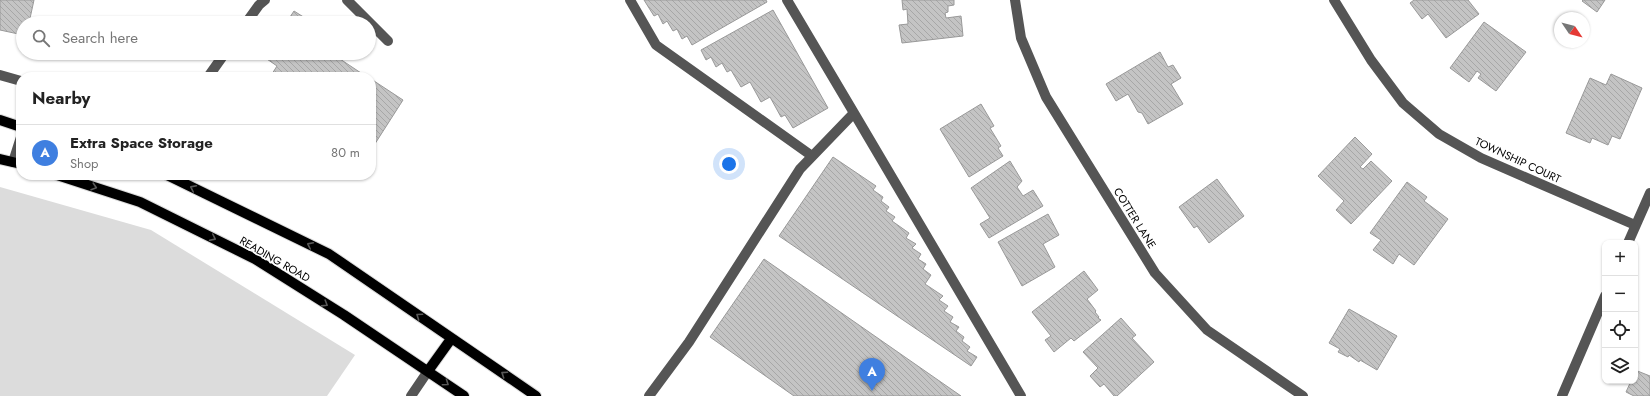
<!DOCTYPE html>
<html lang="en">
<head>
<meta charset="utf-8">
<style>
  body { margin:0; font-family:Jost,sans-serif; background:#f6f6f6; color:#222 }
  .controls { position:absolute; right:12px; bottom:12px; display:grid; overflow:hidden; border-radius:8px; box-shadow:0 1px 3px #0004 }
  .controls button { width:36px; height:36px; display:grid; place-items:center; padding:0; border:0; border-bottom:1px solid #e0e0e0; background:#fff; color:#222; font:20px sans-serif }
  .compass { position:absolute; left:1554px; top:12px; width:36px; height:36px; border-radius:50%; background:#fff; box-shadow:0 1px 3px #0004; rotate:125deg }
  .you { position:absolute; left:729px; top:164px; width:14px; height:14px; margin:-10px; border:3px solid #fff; border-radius:50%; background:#1a73e8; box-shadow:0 0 0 6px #1a73e833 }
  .badge { display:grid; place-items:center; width:26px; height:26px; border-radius:50%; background:#000; color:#fff; font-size:13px; font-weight:700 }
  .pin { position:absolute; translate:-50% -33px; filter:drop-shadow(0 1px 2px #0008) }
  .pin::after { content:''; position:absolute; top:21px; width:14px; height:12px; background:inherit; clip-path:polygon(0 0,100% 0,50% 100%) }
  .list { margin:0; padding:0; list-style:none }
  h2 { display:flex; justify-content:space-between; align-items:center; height:52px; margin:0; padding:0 16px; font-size:17px }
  h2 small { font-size:13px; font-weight:400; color:#767676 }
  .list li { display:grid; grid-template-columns:26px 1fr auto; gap:12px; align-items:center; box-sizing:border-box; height:56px; padding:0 16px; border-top:1px solid #e0e0e0 }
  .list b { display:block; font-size:15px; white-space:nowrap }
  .list p { margin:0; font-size:13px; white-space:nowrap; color:#767676 }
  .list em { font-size:13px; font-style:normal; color:#767676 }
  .icon { flex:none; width:22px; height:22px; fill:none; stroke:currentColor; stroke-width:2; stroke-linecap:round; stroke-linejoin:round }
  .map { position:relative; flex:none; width:1650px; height:396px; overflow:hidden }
  .search { position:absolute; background:#fff; box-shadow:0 1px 3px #0004; left:16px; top:16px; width:360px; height:44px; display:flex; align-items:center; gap:10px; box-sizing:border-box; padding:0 14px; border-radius:22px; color:#767676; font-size:15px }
  .panel { position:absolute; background:#fff; box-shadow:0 1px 3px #0004; left:16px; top:72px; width:360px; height:108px; border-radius:16px }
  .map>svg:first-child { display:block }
</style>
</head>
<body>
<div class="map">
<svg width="1650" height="396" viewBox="0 0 1650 396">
  <defs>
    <pattern id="building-back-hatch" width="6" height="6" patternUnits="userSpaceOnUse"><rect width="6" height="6" fill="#c4c4c4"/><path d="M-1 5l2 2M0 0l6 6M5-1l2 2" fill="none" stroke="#a7a7a7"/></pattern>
  </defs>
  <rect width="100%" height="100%" fill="#fff"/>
  <!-- green -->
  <path fill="#dcdcdc" d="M0 187 151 230 355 355 327 396H0Z"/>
  <!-- building -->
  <path fill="url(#building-back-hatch)" stroke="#999" d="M0 0H34L29 23H23V35L0 30Z
    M644 0H766L767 2 692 45 687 36 682 39 677 29 673 31 667 21 663 24 658 14 654 16Z
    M902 0H954V5L948 6V12L945 13 946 18 961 16 963 36 902 43 899 25 908 24 907 9 903 10Z
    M1414 0H1468L1479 14 1446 38 1428 14 1422 19 1410 3Z
    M1583 0H1605L1597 12 1582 1Z
    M773 10 828 108 793 128 785 115 781 117 770 97 761 102 750 82 741 87 731 70 727 72 722 63 716 67 711 57 706 60 701 50Z
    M294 11 313 23H286Z
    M1484 22 1526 52 1496 91 1478 78 1481 74 1477 71 1469 82 1450 68Z
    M1160 52 1168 67 1173 65 1181 78 1171 84 1183 104 1148 124 1142 113 1138 112 1128 94 1116 101 1106 84Z
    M267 53H331L367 77H270L277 66 264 57Z
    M1611 74 1642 88 1620 139 1612 136 1608 145 1592 138 1590 143 1566 133 1590 78 1606 85Z
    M371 79 403 100 371 150Z
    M981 104 994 126 990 128 1001 146 998 148 1003 156 969 177 940 129Z
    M1355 137 1372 154 1360 167 1363 169 1371 161 1392 181 1351 224 1336 210 1344 201 1318 176Z
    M833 157 876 186 873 190 883 197 881 201 889 207 886 211 895 217 892 221 909 233 906 238 916 244 912 248 921 254 918 259 926 264 923 269 931 275 925 284 943 296 939 300 948 306 944 311 953 317 950 322 959 327 956 331 964 337 962 341 970 347 967 351 977 357 971 366 779 236Z
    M1010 161 1022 181 1017 187 1023 196 1033 190 1043 206 989 238 980 224 990 218 971 188Z
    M1217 179 1244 216 1209 243 1197 226 1194 228 1179 207Z
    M1407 182 1427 197 1424 201 1448 219 1414 265 1399 254 1393 264 1373 250 1381 240 1370 233Z
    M1048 214 1059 235 1043 244 1055 267 1022 286 998 242Z
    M764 259 961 396H794L710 337Z
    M1084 271 1098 290 1087 299 1096 311 1095 312 1099 317 1098 318 1101 320 1074 341 1071 338 1054 352 1045 340 1051 336 1032 312Z
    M1349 309 1397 336 1377 370 1360 360 1359 362 1349 355 1348 357 1338 352 1340 349 1329 343Z
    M1121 318 1136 335 1132 338 1154 362 1117 396H1114L1104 384 1100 387 1090 376 1098 368 1083 352Z
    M1635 370 1650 376V396H1634L1626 392 1631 381H1635Z"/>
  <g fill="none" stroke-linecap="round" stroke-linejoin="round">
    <!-- major casing -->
    <g stroke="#dbdbdb" stroke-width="12">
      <path id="major" d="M0 120 21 127
        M0 159 21 164
        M57 175 140 202 255 259 344 315 464 396
        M167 175 329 254 536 396
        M428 371 451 339"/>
    </g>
    <!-- minor -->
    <path stroke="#555" stroke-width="10" d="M347 0 388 41
      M630 0 656 45 812 156
      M787 0 854 113
      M1015 0 1021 38 1046 97 1155 273 1207 330 1303 396
      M1334 0 1371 60 1403 103 1439 134 1481 158 1635 225
      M246 23 259 5 265 0
      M0 75 21 81
      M208 77 225 53
      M13 162 21 137
      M1628 243 1650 193
      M411 396 428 371
      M649 396 689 342 800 169 854 113 1021 396
      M1562 396 1605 296"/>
    <!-- major -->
    <use href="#major" stroke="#000" stroke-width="10"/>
  </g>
  <!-- one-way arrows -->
  <defs><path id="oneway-chevron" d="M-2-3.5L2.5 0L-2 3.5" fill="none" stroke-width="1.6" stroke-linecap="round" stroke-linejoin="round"/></defs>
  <g stroke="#595959">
    <use href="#oneway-chevron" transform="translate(94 187) rotate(18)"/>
    <use href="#oneway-chevron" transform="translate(193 188) rotate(-154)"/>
    <use href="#oneway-chevron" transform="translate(213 238) rotate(26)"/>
    <use href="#oneway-chevron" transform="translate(310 245) rotate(-154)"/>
    <use href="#oneway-chevron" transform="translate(325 304) rotate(32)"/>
    <use href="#oneway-chevron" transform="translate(419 316) rotate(-145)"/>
    <use href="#oneway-chevron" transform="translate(504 374) rotate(-146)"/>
    <use href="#oneway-chevron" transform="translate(446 383) rotate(35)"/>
  </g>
  <g text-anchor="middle" stroke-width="3.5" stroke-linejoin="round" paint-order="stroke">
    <!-- street labels -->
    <g font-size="11" fill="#000" stroke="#fff">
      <text transform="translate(1518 160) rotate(25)" y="4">TOWNSHIP COURT</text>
      <text transform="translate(1135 218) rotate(58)" y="4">COTTER LANE</text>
      <text transform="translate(275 259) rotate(30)" y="4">READING ROAD</text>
    </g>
  </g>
</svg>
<div class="controls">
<button>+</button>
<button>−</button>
<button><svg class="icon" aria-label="locate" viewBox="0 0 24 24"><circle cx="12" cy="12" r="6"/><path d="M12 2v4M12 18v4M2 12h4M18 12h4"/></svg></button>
<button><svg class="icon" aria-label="layers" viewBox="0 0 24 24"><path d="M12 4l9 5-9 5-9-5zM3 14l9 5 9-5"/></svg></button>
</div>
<svg class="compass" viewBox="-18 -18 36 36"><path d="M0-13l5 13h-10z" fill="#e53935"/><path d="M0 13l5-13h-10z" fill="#767676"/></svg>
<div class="you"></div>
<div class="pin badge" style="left:872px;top:391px;background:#3f7fe0">A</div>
<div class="search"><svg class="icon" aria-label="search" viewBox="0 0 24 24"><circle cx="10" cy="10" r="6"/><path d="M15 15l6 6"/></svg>Search here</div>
<section class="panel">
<h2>Nearby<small></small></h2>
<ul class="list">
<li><span class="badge" style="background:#3f7fe0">A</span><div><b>Extra Space Storage</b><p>Shop</p></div><em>80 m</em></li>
</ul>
</section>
</div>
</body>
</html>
